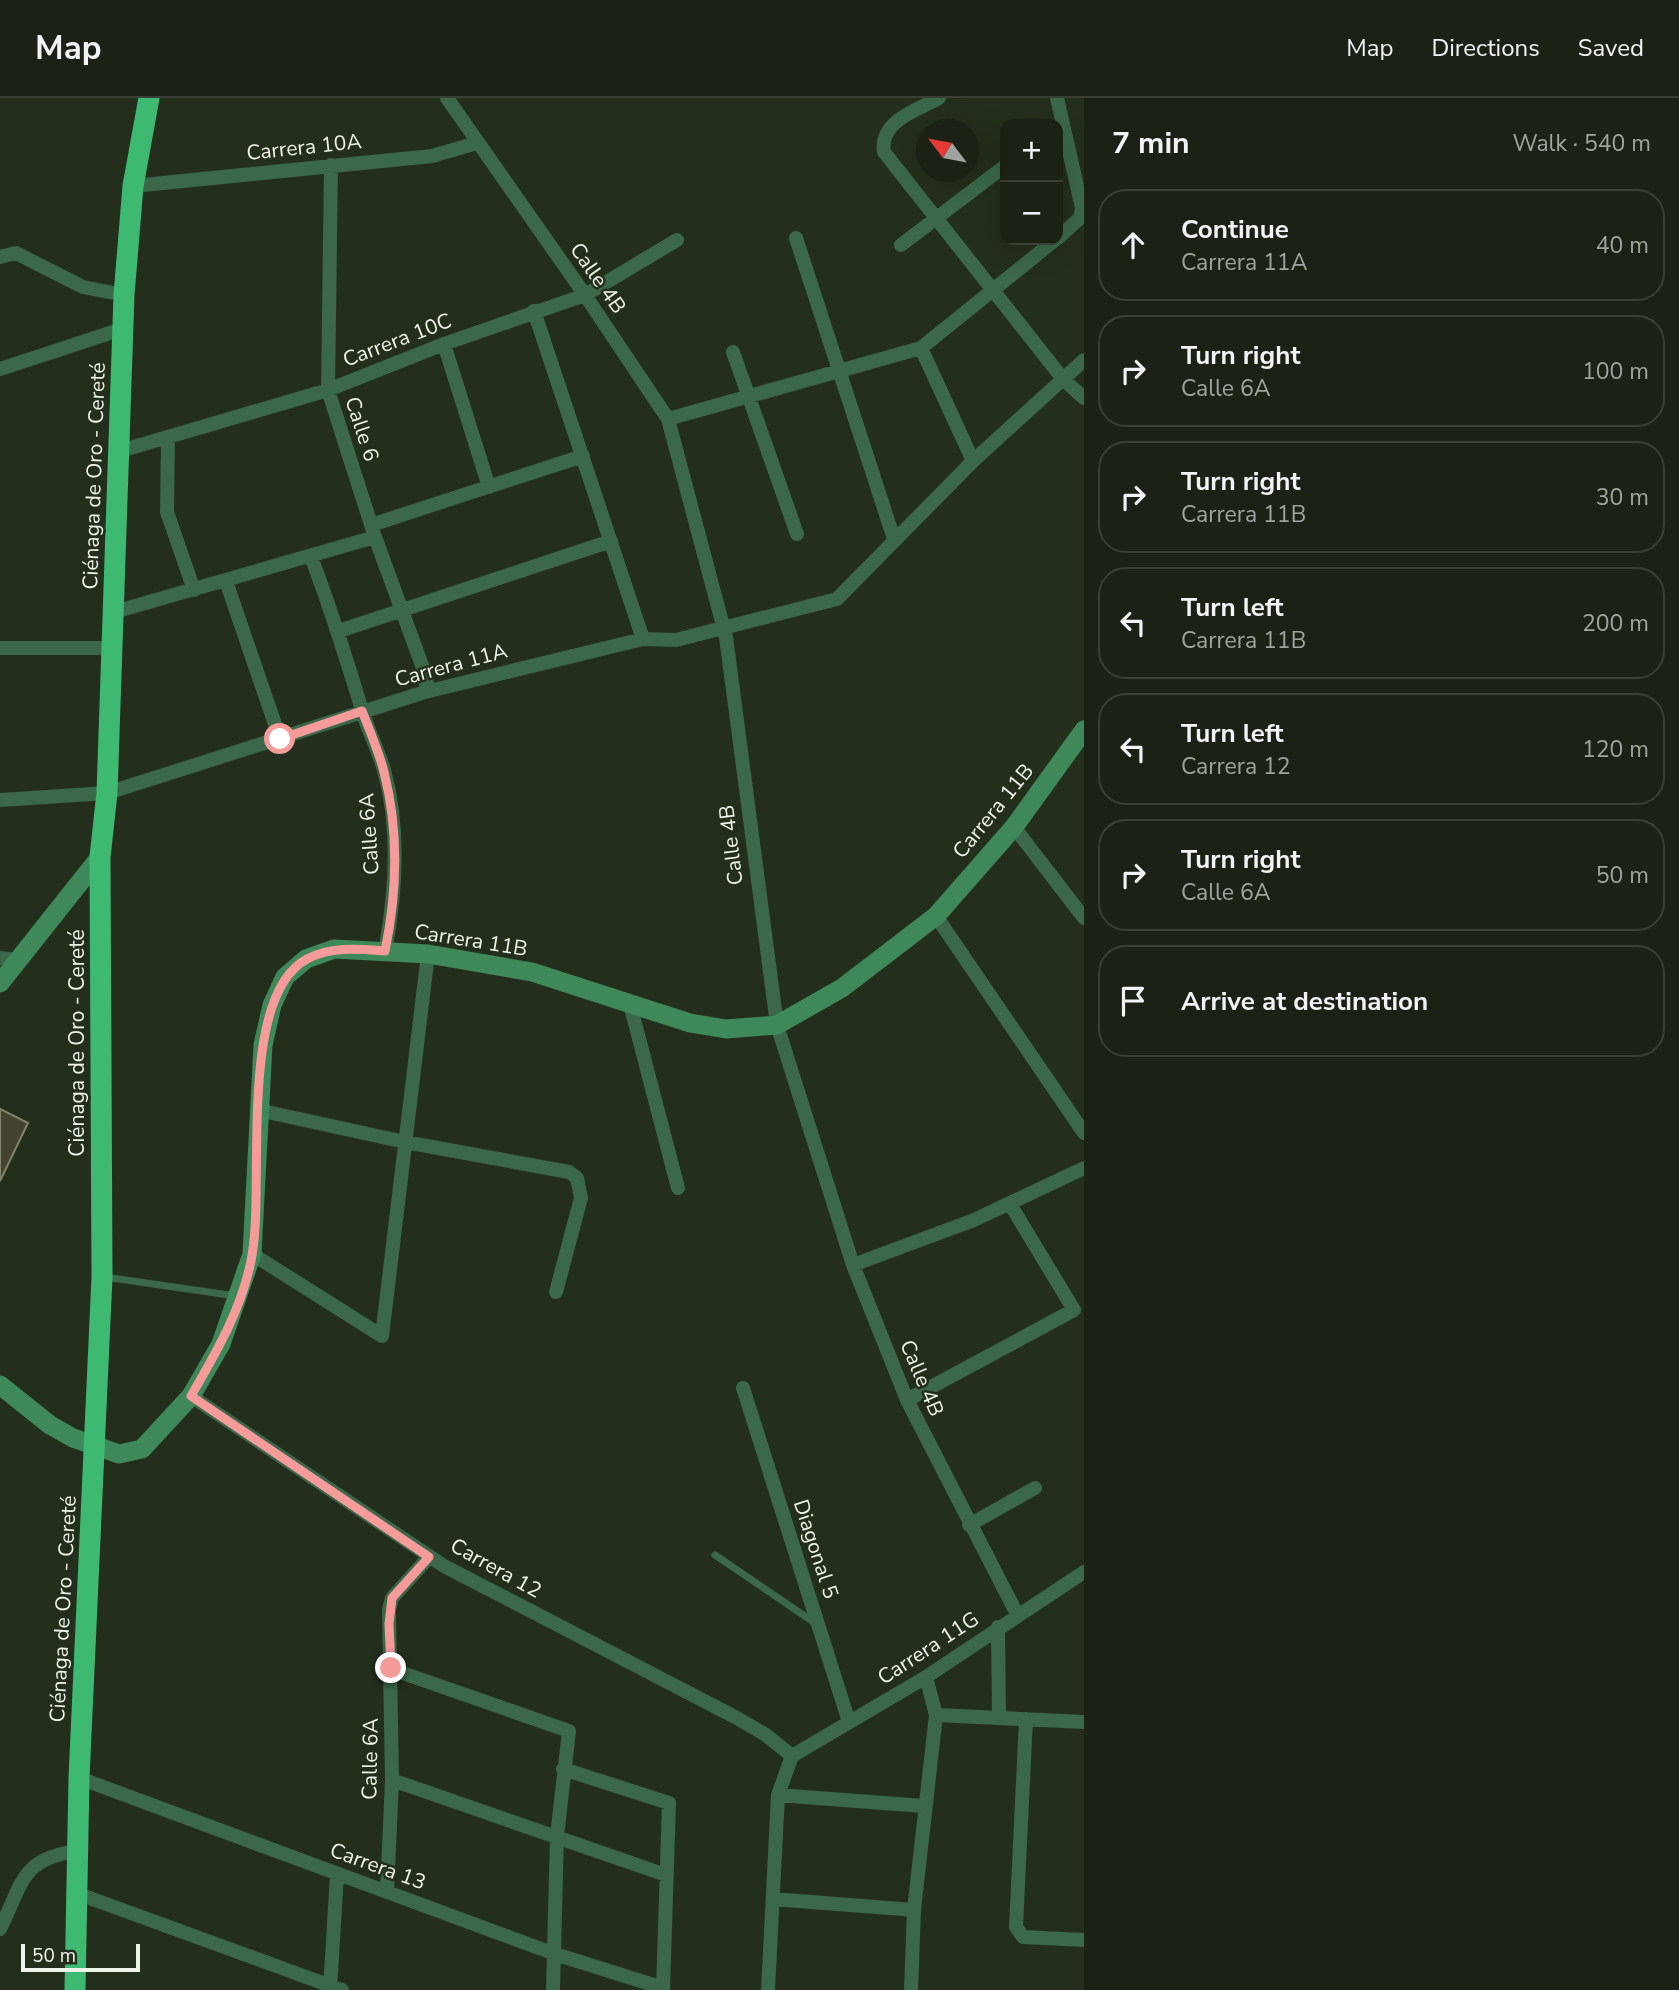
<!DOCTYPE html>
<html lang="en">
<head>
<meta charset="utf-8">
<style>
  body { margin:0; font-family:"Nunito Sans",sans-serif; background:#282f22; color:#f1f3f6 }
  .controls { position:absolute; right:21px; top:21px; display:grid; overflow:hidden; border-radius:14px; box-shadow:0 7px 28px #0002 }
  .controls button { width:63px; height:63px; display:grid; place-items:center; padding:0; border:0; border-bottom:2px solid #393f34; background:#1b2215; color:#f1f3f6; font:35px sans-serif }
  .compass { position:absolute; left:916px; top:21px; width:63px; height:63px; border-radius:50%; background:#1b2215; box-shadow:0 7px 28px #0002; rotate:302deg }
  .scale { position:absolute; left:21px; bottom:18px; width:119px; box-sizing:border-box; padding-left:7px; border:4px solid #eef4e9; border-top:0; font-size:19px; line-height:24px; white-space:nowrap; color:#eef4e9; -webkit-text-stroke:5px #242e1c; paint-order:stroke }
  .stop { position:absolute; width:21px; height:21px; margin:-16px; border:5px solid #f59b9a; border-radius:50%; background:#fff }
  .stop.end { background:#f59b9a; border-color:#fff; box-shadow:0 2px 7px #0008 }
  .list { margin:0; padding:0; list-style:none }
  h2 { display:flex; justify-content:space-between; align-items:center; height:91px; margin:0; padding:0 28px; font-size:30px }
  h2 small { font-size:23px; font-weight:400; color:#a0a4a0 }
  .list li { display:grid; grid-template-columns:46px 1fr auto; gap:21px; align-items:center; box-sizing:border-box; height:112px; margin:0 14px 14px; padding:0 14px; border:2px solid #393f34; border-radius:28px }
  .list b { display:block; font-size:26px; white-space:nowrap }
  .list p { margin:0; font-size:23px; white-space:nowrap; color:#a0a4a0 }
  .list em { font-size:23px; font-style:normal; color:#a0a4a0 }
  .icon { flex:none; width:38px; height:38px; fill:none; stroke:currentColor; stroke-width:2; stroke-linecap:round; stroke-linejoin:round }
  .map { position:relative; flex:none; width:1084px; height:1892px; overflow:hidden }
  header { display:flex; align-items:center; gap:42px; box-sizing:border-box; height:98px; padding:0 35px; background:#1b2215; border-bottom:2px solid #393f34 }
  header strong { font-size:33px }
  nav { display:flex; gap:38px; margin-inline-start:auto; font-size:24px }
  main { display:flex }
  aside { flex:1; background:#1b2215 }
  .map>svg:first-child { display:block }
</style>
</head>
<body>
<header>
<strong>Map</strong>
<nav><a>Map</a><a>Directions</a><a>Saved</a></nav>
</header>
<main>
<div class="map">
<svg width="1084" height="1892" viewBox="0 0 1084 1892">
  <rect width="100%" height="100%" fill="#242e1c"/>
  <!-- building -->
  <path fill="#43432f" stroke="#82836c" stroke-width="2" d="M0 1011 28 1025 0 1083Z"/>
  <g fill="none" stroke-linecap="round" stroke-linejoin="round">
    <!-- lane -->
    <path stroke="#3b674a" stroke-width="7" d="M105 1179 236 1198
      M715 1457 815 1525"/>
    <!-- street -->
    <path stroke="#3b674a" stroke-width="14" d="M447 0 585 197 668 321 726 539 777 927 853 1167 907 1302 1017 1516
      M939 0C916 13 879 23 884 54L1063 281 1084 300
      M1057 0 1082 110 1080 120 1058 140
      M331 67 328 292 375 439 427 581 425 594
      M133 88 432 58 477 45
      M796 140 894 441
      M901 147 1005 68
      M0 159 16 155 83 189 124 197
      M534 213 643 541
      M444 246 489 389
      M921 250 973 363
      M733 254 797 436
      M0 271 122 231
      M668 321 921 250 1055 142
      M168 340 167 414 194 492
      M120 353 328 292 444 246 585 197 677 142
      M371 427 583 358
      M311 459C331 510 346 560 362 612 368 632 378 652 384 672 400 730 396 795 385 853
      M226 483 280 641
      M114 514 375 439
      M339 533 611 443
      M0 550H113
      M0 702 107 695 425 594 643 541 676 542 837 501 973 363 1084 262
      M1014 729 1084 820
      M936 818 1084 1035
      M0 860 17 862
      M630 906 678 1090
      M258 1012 405 1044 569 1074 577 1080 581 1100 556 1194
      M252 1156 382 1238 428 856
      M853 1167 974 1122 1084 1070
      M743 1290 849 1624
      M191 1298 444 1468 737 1620 766 1637 792 1658
      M907 1302 1074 1212 1010 1106
      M969 1427 1035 1390
      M998 1529 999 1620
      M391 1571 569 1633 557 1738 553 1892
      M936 1617 1084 1624
      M1026 1621 1016 1829 1023 1839 1084 1842
      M792 1658 926 1579 1084 1474
      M563 1671 669 1705 663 1892
      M79 1680 555 1856 663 1890
      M392 1682 666 1777
      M778 1697 923 1708
      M387 1794 392 1682 389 1512 392 1500 429 1459
      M76 1795 342 1892
      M773 1801 914 1812
      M0 1831C23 1785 21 1760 78 1753
      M330 1892 337 1776
      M768 1892 778 1697 792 1658
      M911 1892 914 1812 936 1617 926 1579"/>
    <!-- secondary -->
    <path stroke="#3f885a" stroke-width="19" d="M0 885 100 759
      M0 1287 50 1327 73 1340 119 1356 142 1351 191 1298 221 1246 252 1156 263 947 272 907 285 879 306 861 334 851 428 856 532 874 690 925 726 931 777 927 842 890 936 818 1014 729 1084 632"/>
    <!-- highway -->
    <path stroke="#3eb971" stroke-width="21" d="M75 1892 79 1680 102 1179 100 759 107 695 124 197 133 88 149 0"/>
  </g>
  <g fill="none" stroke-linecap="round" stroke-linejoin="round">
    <!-- route -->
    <path stroke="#f59b9a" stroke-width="9" d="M280 641 362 613C370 633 379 654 384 674 399 733 397 795 385 853 359 851 331 848 307 861 237 898 265 1087 252 1157 244 1207 216 1255 191 1298L429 1459 392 1500 389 1526 391 1570"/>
  </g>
  <g text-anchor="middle" stroke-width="5" stroke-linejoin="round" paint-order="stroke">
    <!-- street labels -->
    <g font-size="21" fill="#eef4e9" stroke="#242e1c">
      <text transform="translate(304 49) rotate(-6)" y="7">Carrera 10A</text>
      <text transform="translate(598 180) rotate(55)" y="7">Calle 4B</text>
      <text transform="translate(397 242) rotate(-21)" y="7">Carrera 10C</text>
      <text transform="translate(362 331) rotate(72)" y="7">Calle 6</text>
      <text transform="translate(94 378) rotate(-88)" y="7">Ciénaga de Oro - Cereté</text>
      <text transform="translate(451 567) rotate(-15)" y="7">Carrera 11A</text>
      <text transform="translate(993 713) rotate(-51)" y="7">Carrera 11B</text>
      <text transform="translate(369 736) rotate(-94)" y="7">Calle 6A</text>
      <text transform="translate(731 747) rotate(-97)" y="7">Calle 4B</text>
      <text transform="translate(471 842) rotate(9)" y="7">Carrera 11B</text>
      <text transform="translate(77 945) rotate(-90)" y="7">Ciénaga de Oro - Cereté</text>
      <text transform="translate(922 1280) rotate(67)" y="7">Calle 4B</text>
      <text transform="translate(816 1451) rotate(72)" y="7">Diagonal 5</text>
      <text transform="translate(496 1470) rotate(29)" y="7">Carrera 12</text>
      <text transform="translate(63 1511) rotate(-87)" y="7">Ciénaga de Oro - Cereté</text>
      <text transform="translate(928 1550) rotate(-33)" y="7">Carrera 11G</text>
      <text transform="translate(370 1661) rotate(-89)" y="7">Calle 6A</text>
      <text transform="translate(378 1768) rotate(20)" y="7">Carrera 13</text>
    </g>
  </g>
</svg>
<div class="controls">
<button>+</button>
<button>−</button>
</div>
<svg class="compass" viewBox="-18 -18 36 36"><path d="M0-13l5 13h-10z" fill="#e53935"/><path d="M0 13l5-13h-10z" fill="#a0a4a0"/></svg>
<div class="scale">50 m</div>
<div class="stop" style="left:280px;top:641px"></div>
<div class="stop end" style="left:391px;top:1570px"></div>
</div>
<aside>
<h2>7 min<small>Walk · 540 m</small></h2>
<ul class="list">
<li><svg class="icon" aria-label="ahead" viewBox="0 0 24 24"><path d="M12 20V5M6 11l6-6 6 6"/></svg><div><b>Continue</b><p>Carrera 11A</p></div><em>40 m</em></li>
<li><svg class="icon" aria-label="right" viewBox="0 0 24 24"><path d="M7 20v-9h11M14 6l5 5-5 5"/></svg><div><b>Turn right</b><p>Calle 6A</p></div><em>100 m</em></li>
<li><svg class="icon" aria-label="right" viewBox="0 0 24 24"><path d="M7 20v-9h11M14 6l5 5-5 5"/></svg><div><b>Turn right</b><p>Carrera 11B</p></div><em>30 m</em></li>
<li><svg class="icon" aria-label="left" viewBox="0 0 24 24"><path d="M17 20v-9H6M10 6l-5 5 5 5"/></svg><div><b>Turn left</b><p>Carrera 11B</p></div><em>200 m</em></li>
<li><svg class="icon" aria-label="left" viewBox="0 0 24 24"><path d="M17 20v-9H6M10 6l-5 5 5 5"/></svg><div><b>Turn left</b><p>Carrera 12</p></div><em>120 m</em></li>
<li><svg class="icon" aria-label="right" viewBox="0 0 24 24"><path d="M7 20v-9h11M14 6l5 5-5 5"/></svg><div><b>Turn right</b><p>Calle 6A</p></div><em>50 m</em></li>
<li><svg class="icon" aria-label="arrive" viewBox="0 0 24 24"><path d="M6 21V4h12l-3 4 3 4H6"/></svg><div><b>Arrive at destination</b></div></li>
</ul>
</aside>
</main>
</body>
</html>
